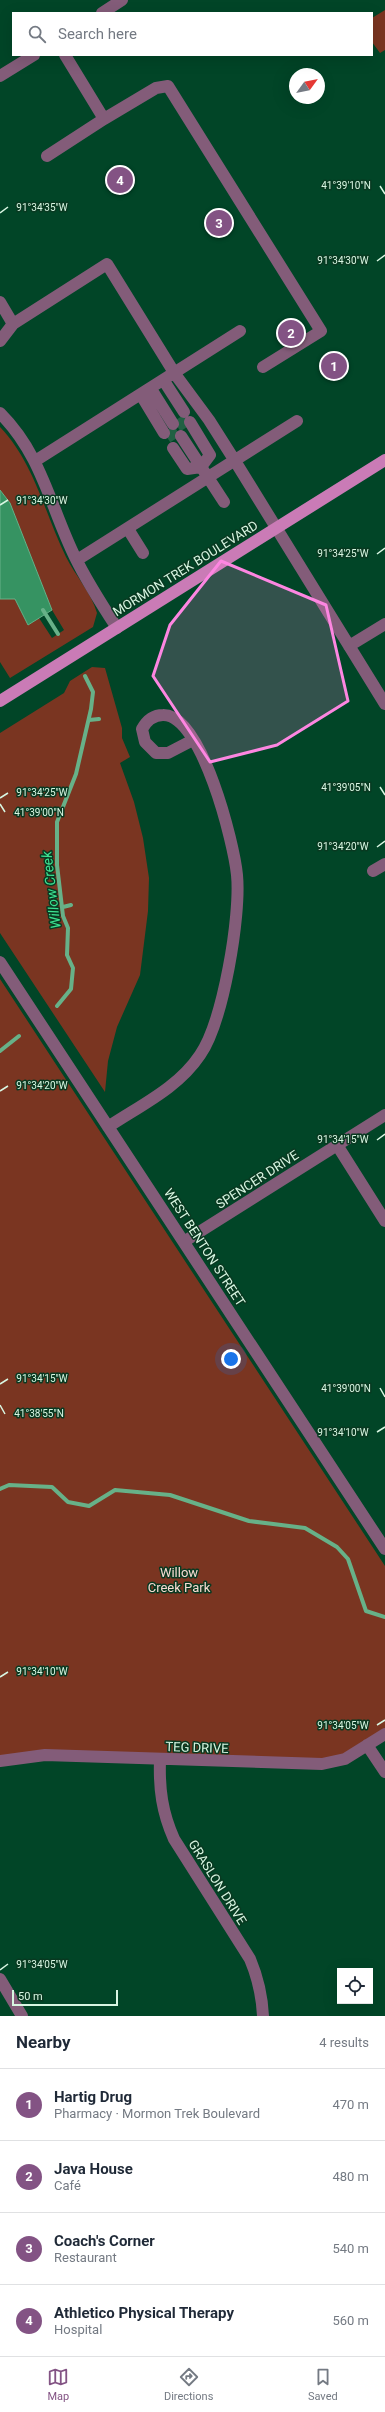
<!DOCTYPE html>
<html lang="en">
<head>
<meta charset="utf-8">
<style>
  body { margin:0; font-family:Roboto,sans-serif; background:#f6f6f7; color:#1f2937 }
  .controls { position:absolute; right:12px; bottom:12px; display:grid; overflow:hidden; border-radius:0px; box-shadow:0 4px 16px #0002 }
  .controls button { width:36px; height:36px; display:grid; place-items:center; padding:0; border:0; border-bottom:1px solid #e0e1e3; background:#fff; color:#1f2937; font:20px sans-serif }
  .compass { position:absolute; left:289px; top:68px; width:36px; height:36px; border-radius:50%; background:#fff; box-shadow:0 4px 16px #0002; rotate:57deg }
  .scale { position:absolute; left:12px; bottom:10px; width:106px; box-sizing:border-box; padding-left:4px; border:2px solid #d8f6e2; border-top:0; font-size:11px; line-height:14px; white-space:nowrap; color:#d8f6e2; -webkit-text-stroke:3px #093921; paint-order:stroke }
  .you { position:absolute; left:231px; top:1359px; width:14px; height:14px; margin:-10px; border:3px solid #fff; border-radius:50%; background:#1a73e8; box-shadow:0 0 0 6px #1a73e833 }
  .badge { display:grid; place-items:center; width:26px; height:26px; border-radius:50%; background:#835384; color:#fff; font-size:13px; font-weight:700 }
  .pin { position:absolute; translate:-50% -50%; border:2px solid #fff; box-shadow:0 1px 4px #0006 }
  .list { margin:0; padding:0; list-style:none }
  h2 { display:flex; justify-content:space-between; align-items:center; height:52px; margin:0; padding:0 16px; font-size:17px }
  h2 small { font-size:13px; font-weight:400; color:#747a83 }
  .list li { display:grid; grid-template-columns:26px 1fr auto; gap:12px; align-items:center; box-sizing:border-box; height:72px; padding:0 16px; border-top:1px solid #e0e1e3 }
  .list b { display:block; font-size:15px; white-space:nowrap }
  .list p { margin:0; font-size:13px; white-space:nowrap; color:#747a83 }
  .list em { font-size:13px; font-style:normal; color:#747a83 }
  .icon { flex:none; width:22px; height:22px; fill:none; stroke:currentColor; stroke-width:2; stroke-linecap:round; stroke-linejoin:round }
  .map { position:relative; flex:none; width:385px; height:2016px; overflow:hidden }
  .search { position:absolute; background:#fff; box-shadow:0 4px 16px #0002; left:12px; right:12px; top:12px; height:44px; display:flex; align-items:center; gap:10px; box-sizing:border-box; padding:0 14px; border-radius:0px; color:#747a83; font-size:15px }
  .sheet { height:340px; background:#fff }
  nav { display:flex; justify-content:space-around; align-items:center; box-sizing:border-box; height:56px; border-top:1px solid #e0e1e3; background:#fff; font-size:11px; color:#747a83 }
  nav a { display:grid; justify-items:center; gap:2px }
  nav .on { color:#835384 }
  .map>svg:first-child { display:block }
</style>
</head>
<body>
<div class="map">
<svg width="385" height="2016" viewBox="0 0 385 2016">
  <rect width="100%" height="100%" fill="#014527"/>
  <!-- green -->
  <path fill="#7a3521" d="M385 10V50L380 53 372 42V18Z
    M0 427C35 464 44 512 66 557 75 575 92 594 97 613L93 627 10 678 0 662V599H15L28 625 39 618 52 638 64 630 52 610 10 503 0 490Z
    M92 667 105 668 122 728V738L130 757 120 763 134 802 143 838 149 878 148 911 140 975 117 1027 108 1061 105 1092 0 933V733L64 693 70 681Z
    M0 979 385 1566V1734L345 1759 0 1761Z"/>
  <!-- water -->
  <path fill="#369362" stroke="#67b188" d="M0 490 10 503 52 610 28 625 15 599H0Z"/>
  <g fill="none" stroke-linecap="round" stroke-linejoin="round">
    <!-- stream -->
    <path stroke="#67b188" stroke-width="4" d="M43 610 58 634
      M89 720 99 719
      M63 907 71 905
      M57 1006 71 989 73 968 67 955 68 928 63 916 57 865V822L76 774 91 709 93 692 85 676
      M0 1051 19 1036
      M0 1489 9 1485 52 1487 68 1502 89 1506 115 1490 170 1495 249 1521 305 1528 337 1547 348 1559 366 1611 385 1617"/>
    <!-- minor-tunnel -->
    <path stroke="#216043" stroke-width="12" stroke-dasharray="12 6" stroke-linecap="butt" d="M179 418 186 429
      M169 429 177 442"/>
    <!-- minor -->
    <path stroke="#835c79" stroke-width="12" d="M102 13 122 0
      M65 55 104 119 156 88 168 86 321 331 263 367
      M0 76 34 55
      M47 156 104 119
      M0 302 13 324 107 264 175 374 209 420 235 461 385 704
      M0 341 13 324
      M164 381 184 412
      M151 389 173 424
      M141 395 164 433
      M0 413C42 455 50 506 75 557 87 582 102 605 117 628
      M181 436 224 502
      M173 448 187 469 201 467 210 455 190 422
      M35 461 240 331
      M128 529 143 553
      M77 560 297 421
      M349 646 385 624
      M373 871 385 864
      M0 962 385 1549
      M108 1127C141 1105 178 1088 200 1055 223 1022 241 916 237 875 234 844 202 714 163 715 153 715 147 720 142 729L145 742 156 753H168L193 740
      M337 1145 385 1221
      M185 1241 385 1115
      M367 1745 385 1772
      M160 1760C159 1789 162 1812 174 1839L250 1959C258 1978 262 1995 263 2016
      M0 1761 45 1755 322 1764 345 1759 385 1734
      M0 1979 22 2016"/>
    <!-- major -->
    <path stroke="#ca7bb6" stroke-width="12" d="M0 701 385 460"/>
  </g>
  <!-- marked area -->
  <path fill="#fd86e1" fill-opacity="0.2" stroke="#fd86e1" stroke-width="3" stroke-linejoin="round" d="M221 561 326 605 348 701 277 745 210 762 153 676 170 625Z"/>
  <!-- ticks -->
  <path fill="none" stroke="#d8f6e2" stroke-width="1.5" d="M380 186 385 194M0 213 8 207M377 261 385 255M0 505 8 500M377 554 385 548M380 787 385 795M0 798 8 793M0 804 5 812M377 847 385 841M0 1091 8 1086M377 1140 385 1134M0 1384 8 1379M380 1388 385 1397M0 1405 5 1414M377 1432 385 1427M0 1677 8 1672M377 1725 385 1720M0 1970 8 1964"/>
  <g text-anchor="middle" stroke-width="3" stroke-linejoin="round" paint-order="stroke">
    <!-- street labels -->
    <g font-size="13" fill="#d8f6e2" stroke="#093921">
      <text transform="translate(185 568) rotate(-32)" y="5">MORMON TREK BOULEVARD</text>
      <text transform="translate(257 1179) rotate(-33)" y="5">SPENCER DRIVE</text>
      <text transform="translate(205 1247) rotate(57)" y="5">WEST BENTON STREET</text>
      <text transform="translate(197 1747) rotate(2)" y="5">TEG DRIVE</text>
      <text transform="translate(218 1882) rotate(58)" y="5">GRASLON DRIVE</text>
    </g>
    <!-- park labels -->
    <g font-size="13" fill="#f9dbd2" stroke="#093921">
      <text x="179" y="1577">Willow<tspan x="179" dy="15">Creek Park</tspan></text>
    </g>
    <!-- water labels -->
    <g font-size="14" font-style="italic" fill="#3de291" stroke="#093921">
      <text transform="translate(51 890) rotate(-97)" y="5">Willow Creek</text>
    </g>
  </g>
  <g font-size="10" text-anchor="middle" fill="#d8f6e2" stroke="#093921" stroke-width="3" stroke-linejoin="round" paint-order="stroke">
    <text x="346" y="189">41°39'10"N</text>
    <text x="42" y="211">91°34'35"W</text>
    <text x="343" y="264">91°34'30"W</text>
    <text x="42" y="504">91°34'30"W</text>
    <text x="343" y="557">91°34'25"W</text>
    <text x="346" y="791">41°39'05"N</text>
    <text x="42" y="796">91°34'25"W</text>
    <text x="39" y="816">41°39'00"N</text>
    <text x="343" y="850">91°34'20"W</text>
    <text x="42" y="1089">91°34'20"W</text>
    <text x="343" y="1143">91°34'15"W</text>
    <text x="42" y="1382">91°34'15"W</text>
    <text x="346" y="1392">41°39'00"N</text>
    <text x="39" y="1417">41°38'55"N</text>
    <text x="343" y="1436">91°34'10"W</text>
    <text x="42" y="1675">91°34'10"W</text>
    <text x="343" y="1729">91°34'05"W</text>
    <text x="42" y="1968">91°34'05"W</text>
  </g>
</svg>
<div class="controls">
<button><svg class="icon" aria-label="locate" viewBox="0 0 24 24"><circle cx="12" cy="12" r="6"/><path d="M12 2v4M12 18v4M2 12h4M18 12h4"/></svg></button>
</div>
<svg class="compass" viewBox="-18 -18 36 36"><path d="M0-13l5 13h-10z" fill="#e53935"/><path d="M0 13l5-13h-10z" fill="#747a83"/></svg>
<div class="scale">50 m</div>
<div class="you"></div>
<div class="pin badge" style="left:334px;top:366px">1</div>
<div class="pin badge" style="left:291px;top:333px">2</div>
<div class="pin badge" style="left:219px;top:223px">3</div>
<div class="pin badge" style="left:120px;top:180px">4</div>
<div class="search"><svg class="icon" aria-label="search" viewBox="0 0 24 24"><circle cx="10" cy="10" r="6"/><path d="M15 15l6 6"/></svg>Search here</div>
</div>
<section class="sheet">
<h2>Nearby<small>4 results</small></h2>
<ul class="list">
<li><span class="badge">1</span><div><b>Hartig Drug</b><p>Pharmacy · Mormon Trek Boulevard</p></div><em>470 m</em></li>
<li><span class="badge">2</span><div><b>Java House</b><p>Café</p></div><em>480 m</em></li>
<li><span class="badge">3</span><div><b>Coach's Corner</b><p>Restaurant</p></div><em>540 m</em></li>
<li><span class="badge">4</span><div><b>Athletico Physical Therapy</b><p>Hospital</p></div><em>560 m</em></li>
</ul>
</section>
<nav>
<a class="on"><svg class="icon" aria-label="map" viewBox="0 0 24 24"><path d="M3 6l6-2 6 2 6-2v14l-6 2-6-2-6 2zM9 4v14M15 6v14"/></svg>Map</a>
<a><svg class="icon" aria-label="directions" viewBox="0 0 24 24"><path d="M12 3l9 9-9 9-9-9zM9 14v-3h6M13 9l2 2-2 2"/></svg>Directions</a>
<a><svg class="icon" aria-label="saved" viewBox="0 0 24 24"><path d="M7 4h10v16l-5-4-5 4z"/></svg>Saved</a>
</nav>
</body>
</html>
